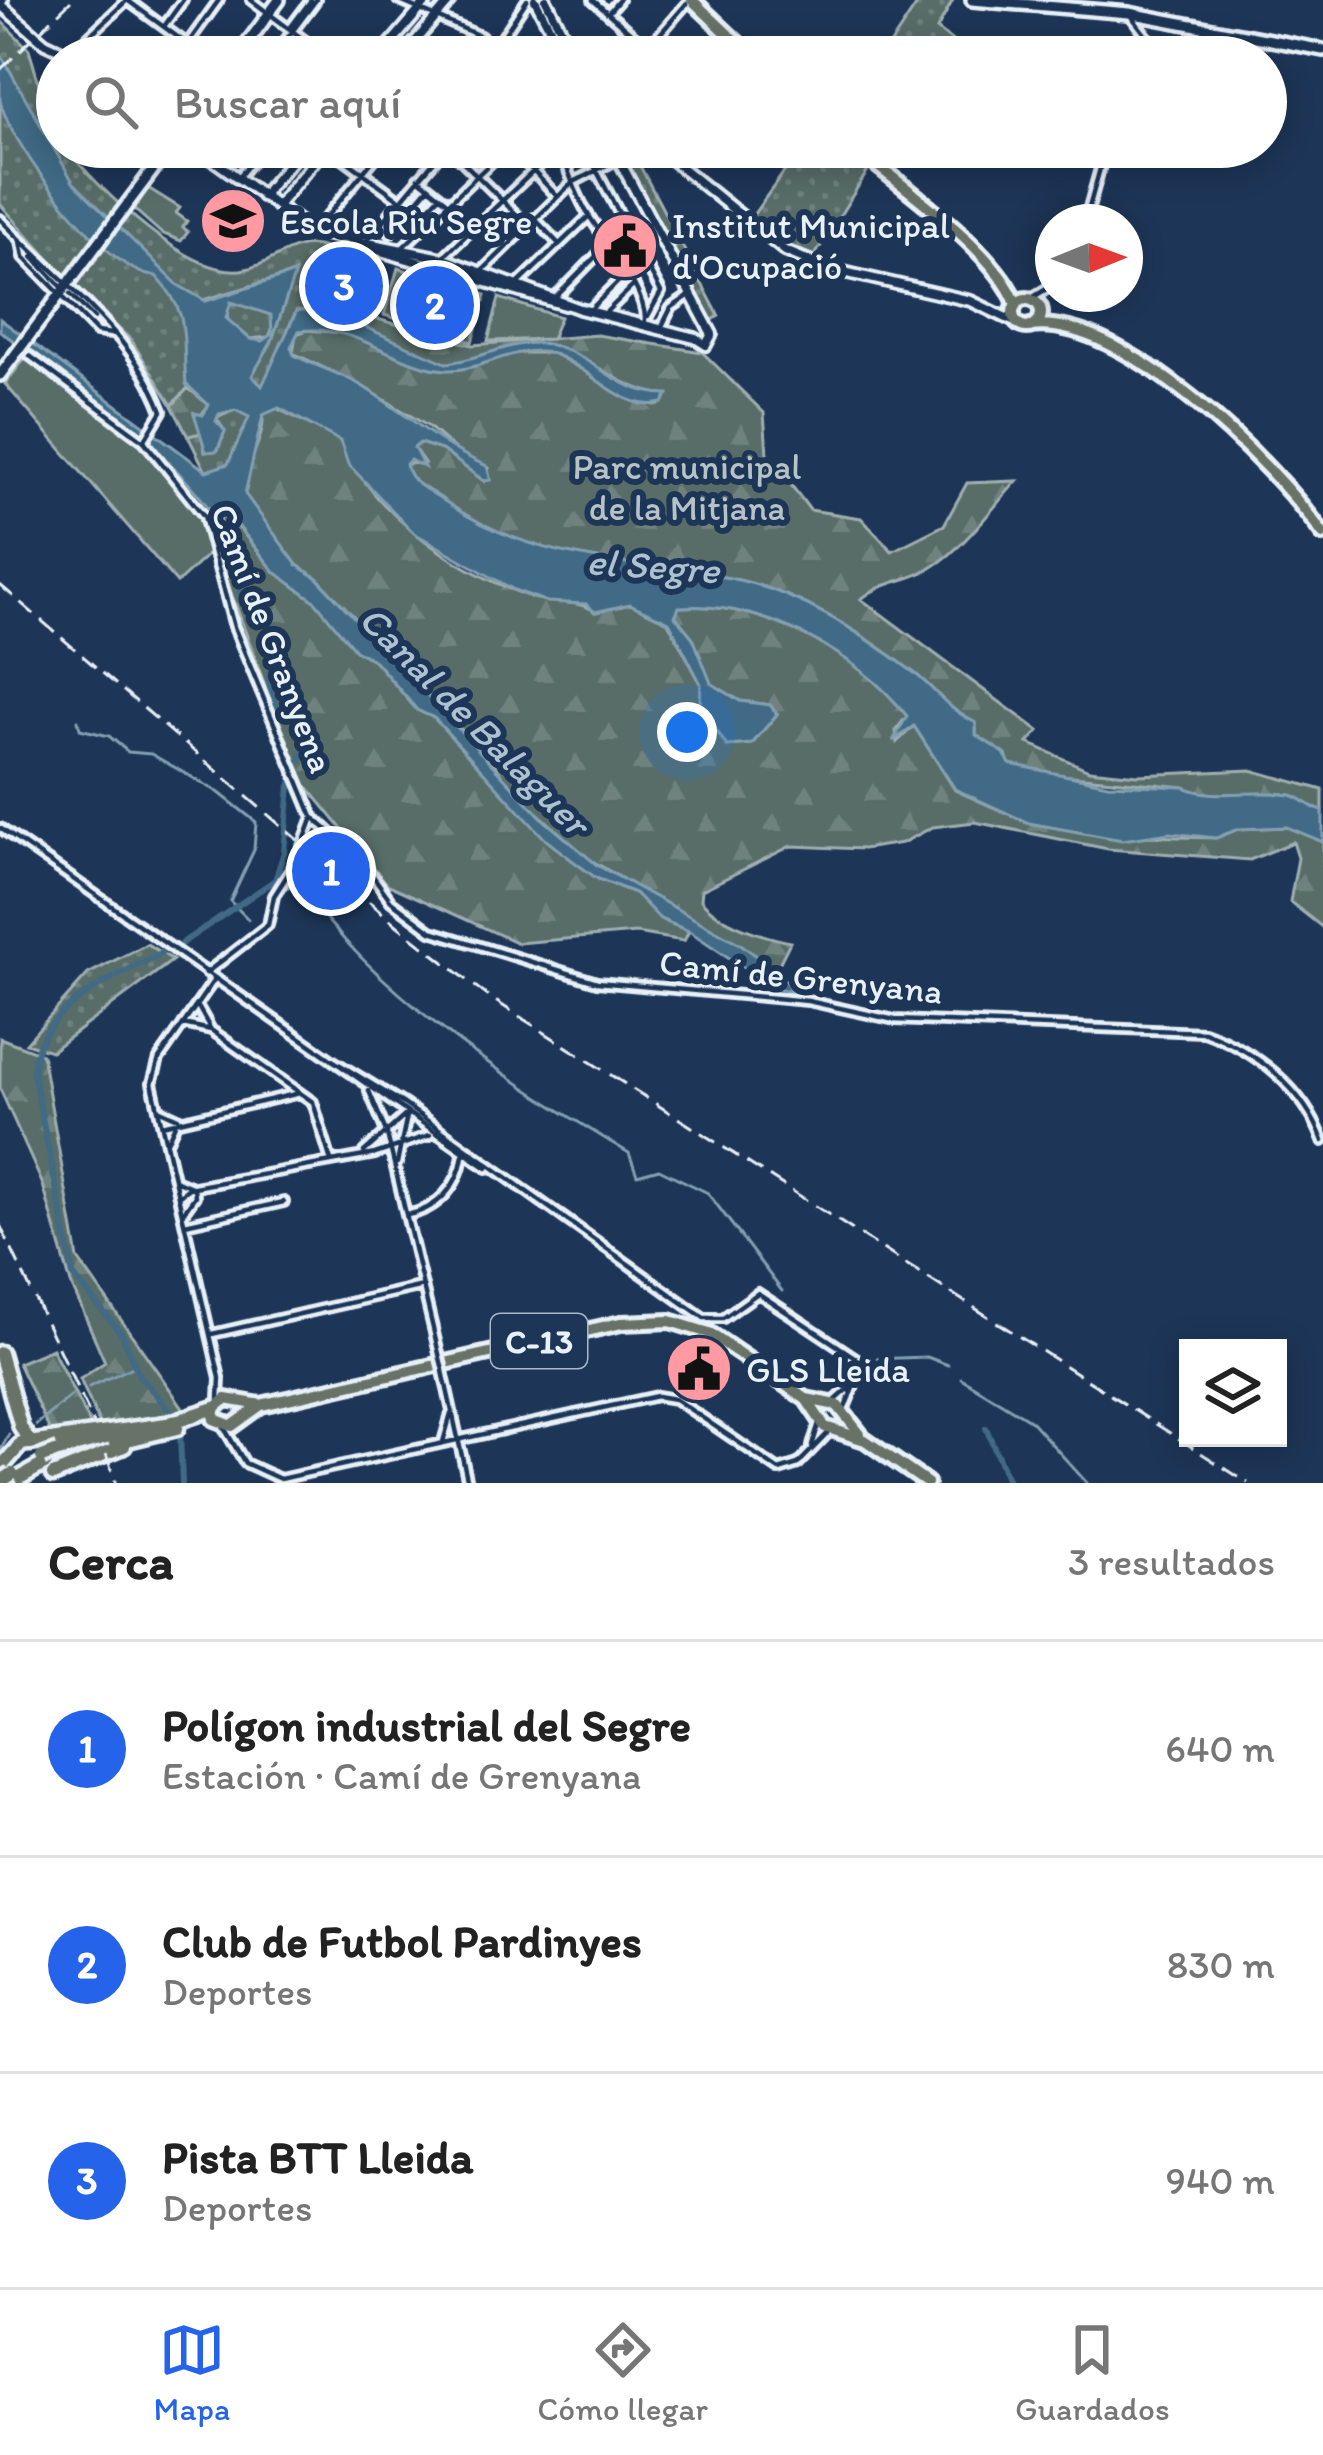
<!DOCTYPE html>
<html lang="es">
<head>
<meta charset="utf-8">
<style>
  body { margin:0; font-family:Itim,sans-serif; background:#f2f2f2; color:#222 }
  .controls { position:absolute; right:36px; bottom:36px; display:grid; overflow:hidden; border-radius:0px; box-shadow:0 6px 30px #0003 }
  .controls button { width:108px; height:108px; display:grid; place-items:center; padding:0; border:0; border-bottom:3px solid #e0e0e0; background:#fff; color:#222; font:60px sans-serif }
  .compass { position:absolute; left:1035px; top:204px; width:108px; height:108px; border-radius:50%; background:#fff; box-shadow:0 6px 30px #0003; rotate:89deg }
  .you { position:absolute; left:687px; top:732px; width:42px; height:42px; margin:-30px; border:9px solid #fff; border-radius:50%; background:#1a73e8; box-shadow:0 0 0 18px #1a73e833 }
  .badge { display:grid; place-items:center; width:78px; height:78px; border-radius:50%; background:#2563eb; color:#fff; font-size:39px; font-weight:700 }
  .pin { position:absolute; translate:-50% -50%; border:6px solid #fff; box-shadow:0 3px 12px #0006 }
  .list { margin:0; padding:0; list-style:none }
  h2 { display:flex; justify-content:space-between; align-items:center; height:156px; margin:0; padding:0 48px; font-size:51px }
  h2 small { font-size:39px; font-weight:400; color:#767676 }
  .list li { display:grid; grid-template-columns:78px 1fr auto; gap:36px; align-items:center; box-sizing:border-box; height:216px; padding:0 48px; border-top:3px solid #e0e0e0 }
  .list b { display:block; font-size:45px; white-space:nowrap }
  .list p { margin:0; font-size:39px; white-space:nowrap; color:#767676 }
  .list em { font-size:39px; font-style:normal; color:#767676 }
  .icon { flex:none; width:66px; height:66px; fill:none; stroke:currentColor; stroke-width:2; stroke-linecap:round; stroke-linejoin:round }
  .map { position:relative; flex:none; width:1323px; height:1483px; overflow:hidden }
  .search { position:absolute; background:#fff; box-shadow:0 6px 30px #0003; left:36px; right:36px; top:36px; height:132px; display:flex; align-items:center; gap:30px; box-sizing:border-box; padding:0 42px; border-radius:66px; color:#767676; font-size:45px }
  .sheet { height:804px; background:#fff }
  nav { display:flex; justify-content:space-around; align-items:center; box-sizing:border-box; height:168px; border-top:3px solid #e0e0e0; background:#fff; font-size:33px; color:#767676 }
  nav a { display:grid; justify-items:center; gap:6px }
  nav .on { color:#2563eb }
  .map>svg:first-child { display:block }
</style>
</head>
<body>
<div class="map">
<svg width="1323" height="1483" viewBox="0 0 1323 1483">
  <defs>
    <pattern id="grass-dots" width="8" height="8" patternUnits="userSpaceOnUse" patternTransform="scale(3)"><rect width="8" height="8" fill="#586d68"/><path d="M2 2h.1M6 6h.1" fill="none" stroke="#70827e" stroke-width="1.8" stroke-linecap="round"/></pattern>
    <pattern id="forest-firs" width="22" height="20" patternUnits="userSpaceOnUse" patternTransform="scale(3)"><rect width="22" height="20" fill="#586d68"/><path d="M5 1l3.5 6h-7zM16 11l3.5 6h-7z" fill="#70827e"/></pattern>
  </defs>
  <rect width="100%" height="100%" fill="#1d3557"/>
  <filter id="ink" filterUnits="userSpaceOnUse"><feTurbulence type="fractalNoise" baseFrequency=".00833" numOctaves="2"/><feDisplacementMap in="SourceGraphic" scale="24" xChannelSelector="R" yChannelSelector="G"/><feConvolveMatrix kernelMatrix="1 2 1 2 8 2 1 2 1" color-interpolation-filters="sRGB"/></filter>
  <g filter="url(#ink)">
    <!-- grass -->
    <path fill="url(#grass-dots)" stroke="#a0afb0" stroke-width="3" d="M920 0H953L937 29 973 57H882Z
      M0 20 29 49 57 147H65C97 187 192 282 246 269 275 263 295 237 325 248L304 294 348 311 337 315 296 311 263 386 251 376 271 343 295 273 200 301 184 330 188 388 172 405 131 340 74 287 0 204Z
      M615 147H630L719 316 708 323Z
      M802 147H844L869 169 812 260 748 222Z
      M231 302 272 315 275 322 269 337 250 339 228 321 226 309Z
      M235 410 250 417 228 464 206 472 188 436 201 433 205 452 218 450 225 431 216 418Z
      M147 944 173 960 51 1051 26 1043 88 974Z"/>
    <!-- forest -->
    <path fill="url(#forest-firs)" stroke="#a0afb0" stroke-width="3" d="M348 311 472 345 597 335 702 352 764 413 767 453 810 510 861 518 892 551 944 525 967 483 1017 481C990 510 958 557 921 573 898 583 883 582 861 599L1039 731 1028 743 1089 770 1138 775 1251 770 1323 790V811C1310 809 1304 798 1290 795 1255 789 1214 801 1184 787L1030 772 1009 764 1006 755 976 735V724C942 705 940 693 913 672 861 632 794 590 729 578 626 559 532 565 443 500 428 489 409 484 406 464L424 463 414 448 420 443 442 450 484 481 489 468 465 458 429 427 362 386 293 353 296 334 307 330 355 334 447 370 507 353H553L642 404 659 405 668 395C617 391 594 356 549 345 519 338 487 356 458 363 430 369 361 330 337 315Z
      M188 388 209 405 201 415 194 413 201 433 188 436 172 406Z
      M274 407 339 439C375 516 454 570 534 598 554 605 580 599 595 612L630 604 668 622 701 684 700 706 727 746 752 744 777 714 770 705 740 701 710 683 693 638 675 616 679 607C762 601 857 652 907 716L896 730 897 742 914 726 955 790 1029 823 1108 835 1216 838 1238 829 1287 827 1323 842V928L1290 902 1298 858 1293 842 1250 860 1108 849 975 822 933 827 902 843 863 849 791 846 702 890 701 900C719 923 762 936 790 942L776 970 589 859 512 790 494 764 317 578 297 565 245 495C242 467 265 441 263 415Z
      M221 517H230L275 572 315 601 356 650 375 661 417 710 434 718 546 839 598 879 635 893 664 921 689 931 684 941 636 933 518 943 387 884 304 783 290 755 215 548Z
      M0 1038 42 1054 78 1259 186 1412 100 1425 80 1379 105 1362 71 1284 43 1185 0 1089Z
      M52 1349 91 1426 50 1431 18 1363Z"/>
    <!-- garden -->
    <path fill="#586d68" stroke="#a0afb0" stroke-width="3" d="M148 188 180 208 176 213 187 221 183 227 188 232 181 241 161 233 134 209Z
      M323 265 374 280 366 308 315 293Z
      M398 268 486 295 472 342 384 315Z
      M499 298 560 317 551 339 488 341Z
      M29 353C97 402 189 465 215 548L177 583 5 384Z"/>
    <!-- water -->
    <path fill="#3f6a85" stroke="#83a0b3" stroke-width="3" fill-rule="evenodd" d="M0 53 73 182 178 285 206 301 295 273 271 343 252 376 262 386 297 310 333 313 446 363C479 361 513 338 547 344 592 352 616 395 668 394L663 403C623 413 591 368 556 355 517 341 486 371 448 370 396 368 359 323 299 331L291 347 294 355C316 367 341 373 362 386 404 412 444 448 487 466L491 480 484 481 442 450 420 443 414 448 424 467 410 460 406 464C409 484 428 489 443 500 532 564 626 559 729 578 794 590 861 632 913 672 940 693 942 705 976 723V735L1004 753 1010 764 1108 784 1184 787C1214 801 1255 788 1290 795 1304 798 1310 809 1323 811V842L1287 827 1238 829 1216 838 1170 833 1122 840 1029 823 955 789 914 726 893 741 907 716C857 652 762 601 679 607L675 616 693 638 711 683 740 701 770 705 777 714 752 744 727 746 700 706 701 684 669 622 630 604 595 612 586 604 547 602 514 590 414 533 348 464 340 441 279 408 263 415 245 494 297 565 317 578 545 821 597 865 742 945 782 975 792 992 773 987 689 931 660 919 635 893 596 878 573 861 546 840 434 718 417 710 375 661 355 650 315 601 275 572 231 517 213 514C161 440 76 388 0 331V319L206 471 228 464 249 417 235 410 219 414 216 421 225 431 217 451 206 452 194 413 203 415 209 405 186 384C182 336 191 313 156 276 110 277 10 146 0 100 0 86 0 68 0 53ZM231 302 271 315 272 334 262 341 250 339 226 318Z"/>
    <g fill="none" stroke-linecap="round" stroke-linejoin="round">
      <!-- stream -->
      <path stroke="#83a0b3" stroke-width="3" d="M78 720 80 729 109 736 128 752 151 754 218 792 256 822 254 850 230 901 248 919
        M286 888 302 886C374 995 520 1088 629 1153L637 1175 659 1169 708 1193 782 1291
        M871 1359 927 1357 948 1365
        M961 1378 1031 1421 1087 1483
        M89 1387 133 1367
        M36 1425 72 1395
        M0 1451 9 1434"/>
      <!-- canal -->
      <path stroke="#3f6a85" stroke-width="6" d="M182 943 275 880 284 852 290 786 305 746 303 714 277 707C262 679 272 659 277 630L240 594 226 512
        M161 953C113 979 36 1008 33 1072L74 1277 122 1334 139 1376 176 1417
        M986 1428 1009 1483
        M180 1434 182 1483"/>
      <!-- minor casing -->
      <g stroke="#e8f1f8" stroke-width="14">
        <path id="minor" d="M127 0 205 57
          M251 0 327 57
          M398 0 480 36 506 57
          M593 0 648 48
          M608 13 619 0
          M1129 13 1148 38 1172 51 1218 33
          M165 25 183 0
          M290 28 311 0
          M70 54 127 0
          M178 57 219 0
          M273 57 316 0
          M483 57 496 47 527 0
          M530 57 557 43
          M640 57 686 4
          M717 57 721 51
          M1147 57 1152 41
          M328 147 400 200
          M448 147 527 225
          M510 147 556 195
          M560 147C567 169 574 189 585 209 600 236 653 296 644 326
          M584 147 661 292 648 316
          M418 178 449 203
          M237 179 263 147
          M406 215 415 222 440 196
          M534 218 559 244
          M0 219C57 279 132 331 162 411L144 441 204 516 234 627 313 817 363 862 391 901 431 931 597 982 808 1001 895 1020 1204 1032C1257 1051 1304 1089 1323 1141
          M1085 222 1106 147
          M314 232 384 147
          M390 233 429 187
          M21 241 24 257 97 332 112 334
          M365 243 446 147
          M401 249 507 147
          M33 257 60 285
          M440 268 442 258 559 147
          M480 273 572 183 618 159
          M519 283 589 216
          M70 294 94 318
          M554 299 606 246 652 222
          M1030 299 1053 285
          M589 311 626 274
          M603 315 633 286
          M660 330 671 308 690 295
          M30 356 144 441
          M0 828 487 1168
          M206 973 268 925 274 896 297 860 313 817
          M214 980 159 1059 152 1083 220 1378 219 1399
          M197 1005 211 1030 313 1102 331 1161
          M183 1024 211 1030
          M332 1060 404 1104 704 1318H723L758 1293 856 1358 858 1376 844 1410
          M369 1091 387 1134 440 1358
          M158 1109 178 1118 166 1144
          M162 1125 300 1093
          M364 1152 408 1113
          M397 1163 407 1116
          M177 1181 194 1188 195 1196 183 1213
          M178 1196 189 1188 375 1154 430 1135
          M407 1215C438 1209 459 1186 463 1155
          M185 1224 284 1202
          M212 1334 423 1286
          M443 1371 468 1483
          M836 1400 854 1384
          M223 1426 245 1463 280 1479 657 1396 675 1399 779 1470 798 1464 829 1432
          M443 1442 451 1414
          M812 1446 819 1423"/>
      </g>
      <!-- tertiary casing -->
      <g stroke="#e8f1f8" stroke-width="16">
        <path id="tertiary" d="M535 0 565 57
          M546 0 575 57
          M3 7 45 43 75 57
          M379 57 428 0
          M402 57 451 0
          M195 147 314 232 442 258 580 309
          M612 147 712 334 706 345 695 338
          M656 147 785 251 826 268 971 301 1019 324
          M262 196 303 147
          M277 206 326 147
          M367 247 565 305
          M580 309 695 338"/>
      </g>
      <!-- secondary casing -->
      <g stroke="#e8f1f8" stroke-width="18">
        <path id="secondary" d="M972 0 1129 13 1323 50
          M0 2 2 0
          M237 57 279 0
          M0 375 170 147"/>
      </g>
      <!-- primary casing -->
      <g stroke="#e8f1f8" stroke-width="20">
        <path id="primary" d="M692 0 752 57
          M855 147C900 186 996 250 1016 304
          M1013 313a14 14 0 1 1 28 0a14 14 0 1 1-28 0Z
          M1030 326C1122 313 1274 464 1323 534
          M806 1399 837 1405 860 1434
          M261 1405 232 1426 214 1419 215 1408 226 1399 261 1405 621 1323 670 1321 709 1333 806 1399 825 1427 865 1440 927 1483"/>
      </g>
      <!-- trunk casing -->
      <g stroke="#e8f1f8" stroke-width="21">
        <path id="trunk" d="M0 1353 21 1428 31 1443
          M170 1423 215 1408
          M115 1443 177 1428
          M58 1451 121 1434
          M0 1468 21 1444 174 1423
          M53 1475 124 1446
          M11 1483 46 1463"/>
      </g>
      <!-- minor -->
      <use href="#minor" stroke="#1d3557" stroke-width="4.5"/>
      <!-- tertiary -->
      <use href="#tertiary" stroke="#1d3557" stroke-width="8"/>
      <!-- secondary -->
      <use href="#secondary" stroke="#1d3557" stroke-width="9"/>
      <!-- primary -->
      <use href="#primary" stroke="#687266" stroke-width="10"/>
      <!-- trunk -->
      <use href="#trunk" stroke="#687266" stroke-width="12"/>
      <!-- rail -->
      <path stroke="#e8f1f8" stroke-width="3" stroke-dasharray="18 9" stroke-linecap="butt" d="M0 70 72 0
        M0 585 399 927 489 997 1248 1483
        M0 1225 95 1426
        M106 1454 116 1483"/>
      <!-- minor-bridge casing -->
      <g stroke="#e8f1f8" stroke-width="14" stroke-linecap="butt">
        <path id="minor-bridge" d="M440 1358 443 1370"/>
      </g>
      <!-- trunk-bridge casing -->
      <g stroke="#e8f1f8" stroke-width="21" stroke-linecap="butt">
        <path id="trunk-bridge" d="M42 1457 58 1451
          M0 1482 12 1474"/>
      </g>
      <!-- minor-bridge -->
      <use href="#minor-bridge" stroke="#1d3557" stroke-width="4.5"/>
      <!-- trunk-bridge -->
      <use href="#trunk-bridge" stroke="#687266" stroke-width="12"/>
    </g>
  </g>
  <!-- icons -->
  <defs>
    <g id="school-disc" transform="scale(3.45)"><circle r="9.5" fill="#ff9aa2" stroke="#1d3557"/><path d="M0-5L7-2L0 1L-7-2ZM-4 1L0 2.5L4 1V4Q0 6-4 4Z" fill="#111"/></g>
    <g id="civic-disc" transform="scale(3.45)"><circle r="9.5" fill="#ff9aa2" stroke="#1d3557"/><path d="M-.6-6.5H3V-4.5H.6V-3L4-1V1h2V6H-6V1h2V-1L-.6-3ZM-1.2 2.5V6h2.4V2.5Z" fill="#111"/></g>
  </defs>
  <g fill-rule="evenodd">
    <use href="#school-disc" x="233" y="221"/>
    <use href="#civic-disc" x="625" y="246"/>
    <use href="#civic-disc" x="699" y="1369"/>
  </g>
  <g text-anchor="middle" stroke-width="12" stroke-linejoin="round" paint-order="stroke">
    <!-- shield labels -->
    <rect fill="#1d3557" stroke="#abb9c8" stroke-width="3" x="491" y="1314" width="96" height="54" rx="9"/>
    <g font-size="33" font-weight="bold" fill="#e8f1f8">
      <text x="539" y="1353">C-13</text>
    </g>
    <!-- poi labels -->
    <g font-size="36" fill="#e8f1f8" stroke="#1d3557" text-anchor="start">
      <text x="280" y="234">Escola Riu Segre</text>
      <text x="672" y="238">Institut Municipal<tspan x="672" dy="41">d'Ocupació</tspan></text>
      <text x="746" y="1382">GLS Lleida</text>
    </g>
    <!-- park labels -->
    <g font-size="36" fill="#b6c3c6" stroke="#1d3557">
      <text x="687" y="479">Parc municipal<tspan x="687" dy="41">de la Mitjana</tspan></text>
    </g>
    <!-- street labels -->
    <g font-size="36" fill="#e8f1f8" stroke="#1d3557">
      <text transform="translate(273 638) rotate(69)" y="13">Camí de Granyena</text>
      <text transform="translate(801 976) rotate(6)" y="13">Camí de Grenyana</text>
    </g>
    <!-- water labels -->
    <g font-size="39" font-style="italic" fill="#adc2d0" stroke="#1d3557">
      <text transform="translate(653 565) rotate(4)" y="14">el Segre</text>
      <text transform="translate(475 720) rotate(45)" y="14">Canal de Balaguer</text>
    </g>
  </g>
</svg>
<div class="controls">
<button><svg class="icon" aria-label="layers" viewBox="0 0 24 24"><path d="M12 4l9 5-9 5-9-5zM3 14l9 5 9-5"/></svg></button>
</div>
<svg class="compass" viewBox="-18 -18 36 36"><path d="M0-13l5 13h-10z" fill="#e53935"/><path d="M0 13l5-13h-10z" fill="#767676"/></svg>
<div class="you"></div>
<div class="pin badge" style="left:331px;top:871px">1</div>
<div class="pin badge" style="left:435px;top:305px">2</div>
<div class="pin badge" style="left:344px;top:286px">3</div>
<div class="search"><svg class="icon" aria-label="search" viewBox="0 0 24 24"><circle cx="10" cy="10" r="6"/><path d="M15 15l6 6"/></svg>Buscar aquí</div>
</div>
<section class="sheet">
<h2>Cerca<small>3 resultados</small></h2>
<ul class="list">
<li><span class="badge">1</span><div><b>Polígon industrial del Segre</b><p>Estación · Camí de Grenyana</p></div><em>640 m</em></li>
<li><span class="badge">2</span><div><b>Club de Futbol Pardinyes</b><p>Deportes</p></div><em>830 m</em></li>
<li><span class="badge">3</span><div><b>Pista BTT Lleida</b><p>Deportes</p></div><em>940 m</em></li>
</ul>
</section>
<nav>
<a class="on"><svg class="icon" aria-label="map" viewBox="0 0 24 24"><path d="M3 6l6-2 6 2 6-2v14l-6 2-6-2-6 2zM9 4v14M15 6v14"/></svg>Mapa</a>
<a><svg class="icon" aria-label="directions" viewBox="0 0 24 24"><path d="M12 3l9 9-9 9-9-9zM9 14v-3h6M13 9l2 2-2 2"/></svg>Cómo llegar</a>
<a><svg class="icon" aria-label="saved" viewBox="0 0 24 24"><path d="M7 4h10v16l-5-4-5 4z"/></svg>Guardados</a>
</nav>
</body>
</html>
